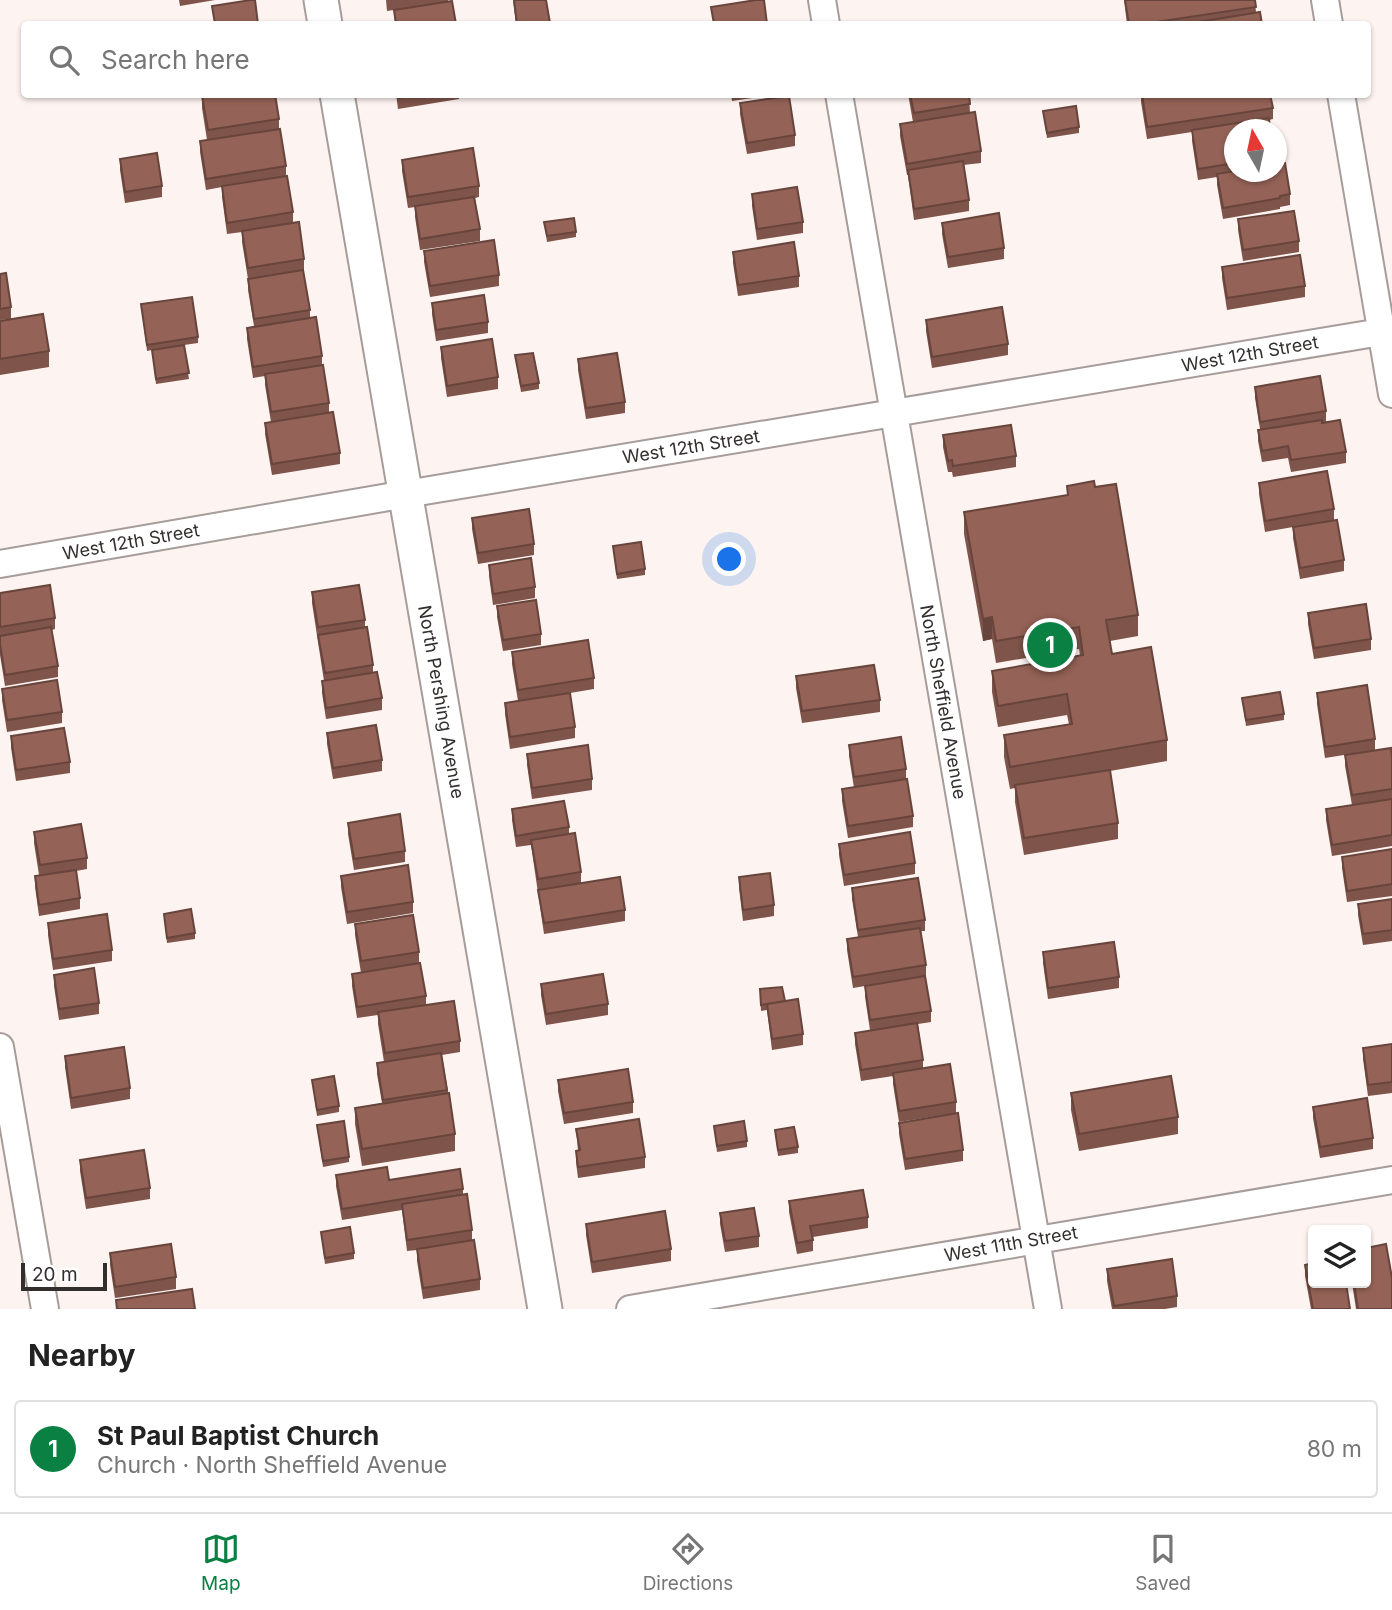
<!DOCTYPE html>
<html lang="en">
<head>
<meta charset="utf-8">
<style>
  body { margin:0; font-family:Inter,sans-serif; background:#f2f2f2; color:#222 }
  .controls { position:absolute; right:21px; bottom:21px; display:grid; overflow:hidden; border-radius:7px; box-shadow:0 2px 5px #0004 }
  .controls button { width:63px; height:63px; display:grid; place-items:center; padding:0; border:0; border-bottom:2px solid #e0e0e0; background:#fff; color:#222; font:35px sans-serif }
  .compass { position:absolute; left:1224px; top:119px; width:63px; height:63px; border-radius:50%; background:#fff; box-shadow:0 2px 5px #0004; rotate:351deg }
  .scale { position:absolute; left:21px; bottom:18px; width:86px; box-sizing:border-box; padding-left:7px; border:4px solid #322e2d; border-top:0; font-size:19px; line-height:24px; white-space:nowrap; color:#322e2d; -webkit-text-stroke:5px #fff; paint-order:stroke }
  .you { position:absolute; left:730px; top:560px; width:24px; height:24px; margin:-18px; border:5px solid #fff; border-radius:50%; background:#1a73e8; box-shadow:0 0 0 10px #1a73e833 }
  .badge { display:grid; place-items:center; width:46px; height:46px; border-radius:50%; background:#0b8043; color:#fff; font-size:23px; font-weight:700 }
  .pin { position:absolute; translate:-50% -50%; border:4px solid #fff; box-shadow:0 2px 7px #0006 }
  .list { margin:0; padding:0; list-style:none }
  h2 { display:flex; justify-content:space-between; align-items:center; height:91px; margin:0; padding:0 28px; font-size:30px }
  h2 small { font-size:23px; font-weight:400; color:#767676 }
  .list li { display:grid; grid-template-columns:46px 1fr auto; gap:21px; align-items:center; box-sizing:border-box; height:98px; margin:0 14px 14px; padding:0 14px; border:2px solid #e0e0e0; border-radius:7px }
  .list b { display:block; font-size:26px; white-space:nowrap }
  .list p { margin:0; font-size:23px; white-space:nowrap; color:#767676 }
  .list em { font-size:23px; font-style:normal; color:#767676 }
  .icon { flex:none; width:38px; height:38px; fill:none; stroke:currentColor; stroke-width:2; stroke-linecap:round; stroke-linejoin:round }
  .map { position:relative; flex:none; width:1392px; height:1309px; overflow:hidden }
  .search { position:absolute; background:#fff; box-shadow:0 2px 5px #0004; left:21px; right:21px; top:21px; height:77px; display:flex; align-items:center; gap:18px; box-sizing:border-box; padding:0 24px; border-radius:7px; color:#767676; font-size:26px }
  .sheet { height:203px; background:#fff }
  nav { display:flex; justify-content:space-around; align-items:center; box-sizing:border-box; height:98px; border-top:2px solid #e0e0e0; background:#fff; font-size:19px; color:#767676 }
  nav a { display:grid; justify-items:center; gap:4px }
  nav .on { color:#0b8043 }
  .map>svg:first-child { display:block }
</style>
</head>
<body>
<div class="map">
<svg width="1392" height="1309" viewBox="0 0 1392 1309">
  <rect width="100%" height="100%" fill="#fdf3f1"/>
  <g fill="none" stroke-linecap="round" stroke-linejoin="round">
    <!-- minor casing -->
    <g stroke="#a69d9b" stroke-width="30">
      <path id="minor" d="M822 0 826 24
        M1325 0 1329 24
        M839 94 1048 1309
        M1341 94 1392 394
        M0 564 406 494 1381 332
        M0 1047 45 1309
        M630 1309 1392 1180"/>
    </g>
    <!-- tertiary casing -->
    <g stroke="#a69d9b" stroke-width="37">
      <path id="tertiary" d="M321 0 325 24
        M337 94 545 1309"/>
    </g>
    <!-- minor -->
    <use href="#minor" stroke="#fff" stroke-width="26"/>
    <!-- tertiary -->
    <use href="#tertiary" stroke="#fff" stroke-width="33"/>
  </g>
  <!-- wall -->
  <path fill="#7f544a" d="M179 0H215L180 6Z
    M386 0H448L456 24H395L394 10 387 11Z
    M513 0H546L550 24H516Z
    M1124 0H1255L1256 13 1262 24H1127Z
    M203 94H275L279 119V129L286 166V176L293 212V222L304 259V270H303L310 310V318L322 356V365L329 403V412L340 453V464L272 475 265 434V423L271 422 265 385V376L253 378 247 339V328L254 326 248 290V279L242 242V232L227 234 222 197V187L206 190 200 152V141L207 140 202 108V96H204Z
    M396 94H459V99L398 109Z
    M731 94H772V95L732 101Z
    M908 94H969L970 113 981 151V163L963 165 969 200V211L914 220 908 175H907L900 136V124L913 122Z
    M1141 94H1270L1273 108V119L1235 130V172L1290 194V205L1280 207V209L1223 219 1217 185V177L1198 180 1192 141V132L1147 139 1141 102Z
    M740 103 795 135V146L747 154 740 114Z
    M1043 111 1079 127V133L1047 138Z
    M120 159 162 186V197L125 203 120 170Z
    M402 160 479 186V197L475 198 480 229V241L420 250 415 217V207L408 208 402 171Z
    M752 194 803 222V233L757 240 752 206Z
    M1238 219 1299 241V252L1243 261 1238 230Z
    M544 222 576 232V237L547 242Z
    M942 223 1004 248V259L948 268 942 234Z
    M424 251 499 275V286L430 297 424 262Z
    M733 252 799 276V287L738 296 733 263Z
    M1222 267 1305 286V297L1227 310 1222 278Z
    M0 274 11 307V319L0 320Z
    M432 303 488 322V333L436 341 432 314Z
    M141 304 198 337V343L184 345 189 379 156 384 152 350 147 351Z
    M926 320 1008 344V355L932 368 926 331Z
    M0 321 49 351V367L0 375Z
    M441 347 498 377V389L447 397 441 358Z
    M515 355 539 383V389L521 392Z
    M578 359 625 402V413L586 419 578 370Z
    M1255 387 1326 411V422L1346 452V463L1291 472 1288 458 1262 462 1258 441V430L1260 429 1255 398Z
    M943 435 1016 456V467L953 477 952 472H948L943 447Z
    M1259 483 1334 509V520L1344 560V571L1300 579 1293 538V527L1265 532 1259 494Z
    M1067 486 1095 487 1138 615V636L1110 641 1112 654 1167 740V761L1110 771 1118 823V839L1024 855 1015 802V788L1010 789 1004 757V735L1069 724 1067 715 998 727 992 692V671L1080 656 1079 649 996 663 992 639 983 641 964 534V512L1067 495Z
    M472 518 534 544V555L478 564 472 529Z
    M613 546 645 569V575L617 579Z
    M489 565 535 587V598L493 605 489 576Z
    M312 592 365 620V627L373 665V673L382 698V710L326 719 322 693V681H324L312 603Z
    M0 593 55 618V629L52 630 58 666V677L5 686 0 655Z
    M497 606 541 634V645L503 651 497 617Z
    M1308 613 1371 639V650L1314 659 1308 624Z
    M512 652 594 678V689L570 693 575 727V738L510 749 505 714V703L518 701 512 664Z
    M796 676 880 700V712L802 723 796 688Z
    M2 689 62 712V723L7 732 2 700Z
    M1317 693 1375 739V750L1325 758 1317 704Z
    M1242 698 1284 714V720L1246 726Z
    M327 733 382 760V771L333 779 327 744Z
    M11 736 70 762V773L16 781 11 748Z
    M849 745 906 769V779L913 816V827L848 838 842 801V789L854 788 849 756Z
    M527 754 592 779V790L532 799 527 765Z
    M1345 755 1392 757V846L1332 856 1326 820V809L1352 805 1345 766Z
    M512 809 569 827V834L581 872V883L625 910V921L544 934 531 845 516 847 512 820Z
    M348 823 405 851V862L354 870 348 834Z
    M34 832 87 858V869L76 871 80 898V909L39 916 35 887V876L39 875 34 843Z
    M839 844 915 863V874L844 886 839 855Z
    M1392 849V896L1347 902 1342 868V857Z
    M341 876 413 902V913L347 924 341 887Z
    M739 877 774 905V916L743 921 739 888Z
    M852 888 925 920V931H921L926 965V976H925L931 1011V1022L918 1024 923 1060V1068L956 1102V1113L899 1122 893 1084V1076L861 1081 855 1044V1033L870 1030 865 997V986L853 988 847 950V939L858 937 852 899Z
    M1392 899V941L1363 945 1358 915V904Z
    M164 914 195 933V939L167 943Z
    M48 923 112 950V961L53 970 48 935Z
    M355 924 419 952V963L426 996V1005L460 1041V1052L442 1055 455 1134V1151L362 1166 355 1124V1108L382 1103 377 1074V1063L384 1062 378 1024V1015L357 1018 352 986V974L361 973 355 935Z
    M1043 952 1119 977V988L1048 999 1043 963Z
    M54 975 99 1003V1014L59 1020 54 986Z
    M541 984 608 1004V1015L546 1025 541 995Z
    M760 994 785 1001 803 1034V1045L772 1050 767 1010 761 1011Z
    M1392 1044V1093L1368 1096 1363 1059V1048Z
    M65 1056 130 1088V1099L71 1109 65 1067Z
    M312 1080 339 1106V1112L317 1116Z
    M558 1080 633 1102V1113L564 1124 558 1091Z
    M1071 1093 1178 1117V1134L1079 1151 1071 1110Z
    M1313 1107 1373 1138V1149L1320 1158 1313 1118Z
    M899 1123 963 1150V1161L905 1170 899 1134Z
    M317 1125 349 1157V1162L323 1167Z
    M714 1126 747 1141V1147L717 1152Z
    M576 1129 645 1157V1168L578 1178 576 1162V1151H578Z
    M775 1130 798 1147V1153L778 1156Z
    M80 1160 150 1188V1199L86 1209 80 1171Z
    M336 1175 463 1189V1195L472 1230V1241L480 1279V1290L423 1299 417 1261V1250L407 1251 402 1210 342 1220 336 1186Z
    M789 1201 868 1217V1228L813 1237V1251L797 1254 789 1212Z
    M720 1213 759 1236V1247L725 1252 720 1224Z
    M586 1224 671 1249V1261L592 1273 586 1235Z
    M321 1232 354 1253V1259L325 1264Z
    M110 1253 176 1277V1289L115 1298 110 1265Z
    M1305 1265 1350 1309H1311L1305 1276Z
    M1107 1269 1177 1296V1307L1165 1309H1112L1107 1281Z
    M1352 1283H1366L1392 1309H1356Z"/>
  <!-- shaded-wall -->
  <path fill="#68453c" d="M992 617V639L983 641V619Z"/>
  <!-- building -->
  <path fill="#946256" stroke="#68453c" stroke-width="2" d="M251 0H255L258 24H215L212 6Z
    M514 0H546L550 23 538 24H517Z
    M756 0H764L767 24H714L711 7Z
    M1125 0H1255L1256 7 1143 24H1129Z
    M452 1 456 24H396L394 10Z
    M1260 12 1262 24H1186Z
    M214 94H275L279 119 208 130 202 96Z
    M398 94H420L398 98Z
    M910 94H969L970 104 914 113Z
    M1142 94H1270L1273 108 1147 127Z
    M789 96 795 135 747 143 740 103Z
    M1076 106 1079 127 1047 133 1043 111Z
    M975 112 981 151 907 164 900 124Z
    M1269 118 1270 130H1235V163L1198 169 1192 130Z
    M280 129 286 166 206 179 200 141Z
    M473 148 479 186 408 197 402 160Z
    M157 153 162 186 125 192 120 159Z
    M963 161 969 200 914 209 908 170Z
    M1285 163 1290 194 1280 196V198L1223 208 1217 174 1235 171 1277 172V164Z
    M287 176 293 212 227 223 222 186Z
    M797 187 803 222 757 229 752 194Z
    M474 197 480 229 420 239 415 206Z
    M1294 211 1299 241 1243 250 1238 219Z
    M999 213 1004 248 948 257 942 223Z
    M574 218 576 232 547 236 544 222Z
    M299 222 304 259 248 268 242 231Z
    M494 240 499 275 430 286 424 251Z
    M794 242 799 276 738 285 733 252Z
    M1300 255 1305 286 1227 298 1222 267Z
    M303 270 310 310 254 319 248 279Z
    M6 273 11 307 0 309V274Z
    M484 295 488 322 436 330 432 303Z
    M192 297 198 337 147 345 141 304Z
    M1002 307 1008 344 932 357 926 320Z
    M43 314 49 351 0 359V321Z
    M316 317 322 356 253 367 247 328Z
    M492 339 498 377 447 386 441 347Z
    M184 345 189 373 156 379 152 350Z
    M533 353 539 383 521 386 515 355Z
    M617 353 625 402 586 408 578 359Z
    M323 365 329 403 271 412 265 374Z
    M1320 376 1326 411 1260 422 1255 387Z
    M333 412 340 453 272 464 265 423Z
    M1322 420V423L1340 420 1346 452 1291 460 1288 446 1262 451 1258 430Z
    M1011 425 1016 456 953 466 952 460 948 461 943 435Z
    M1327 471 1334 509 1265 521 1259 483Z
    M1094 481 1095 487 1116 484 1138 615 1106 620 1112 654 1151 647 1167 740 1010 767 1004 735 1072 724 1067 694 998 706 992 671 1083 655 1079 627 996 641 992 617 983 619 964 512 1068 495 1067 486Z
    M529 509 534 544 478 553 472 518Z
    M1337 520 1344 560 1300 568 1293 527Z
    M641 542 645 569 617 574 613 546Z
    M531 558 535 587 493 594 489 565Z
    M50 585 55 618 0 627V593Z
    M359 585 365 620 318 627 312 592Z
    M536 600 541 634 503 640 497 606Z
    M1366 604 1371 639 1314 648 1308 613Z
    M51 627 58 666 5 675 0 644V636Z
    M367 627 373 665 325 673 318 635Z
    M588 640 594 678 518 690 512 652Z
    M874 665 880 700 802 711 796 676Z
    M377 672 382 698 326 708 322 681Z
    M57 680 62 712 7 720 2 689Z
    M1367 685 1375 739 1325 747 1317 693Z
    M1280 692 1284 714 1246 720 1242 698Z
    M570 693 575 727 510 737 505 703Z
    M376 725 382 760 333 768 327 733Z
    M64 728 70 762 16 770 11 736Z
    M901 737 906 769 854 777 849 745Z
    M588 745 592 779 532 788 527 754Z
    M1391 748 1392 757V789L1352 795 1345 755Z
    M1110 770 1118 823 1024 838 1015 785Z
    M907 779 913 816 848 826 842 789Z
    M1392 799V835L1332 845 1326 809Z
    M564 801 569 827 516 836 512 809Z
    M400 814 405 851 354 859 348 823Z
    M81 824 87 858 40 865 34 832Z
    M910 832 915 863 844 875 839 844Z
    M575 833 581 872 538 879 531 840Z
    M1392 849V884L1347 891 1342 857Z
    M408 865 413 902 347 912 341 876Z
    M76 870 80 898 39 905 35 876Z
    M770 873 774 905 743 910 739 877Z
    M620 877 625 910 544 923 538 890Z
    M918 878 925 920 858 930 852 888Z
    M1392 899V930L1363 934 1358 904Z
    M191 909 195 933 167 938 164 914Z
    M107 914 112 950 53 959 48 923Z
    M413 915 419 952 361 961 355 924Z
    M920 928 926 965 853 977 847 939Z
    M1114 942 1119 977 1048 988 1043 952Z
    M420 963 426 996 357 1007 352 974Z
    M94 968 99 1003 59 1009 54 975Z
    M603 974 608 1004 546 1014 541 984Z
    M925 976 931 1011 870 1020 865 986Z
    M782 987 785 1001 761 1005 760 989Z
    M798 999 803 1034 772 1039 767 1004Z
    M454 1001 460 1041 385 1053 378 1012Z
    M917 1023 923 1060 861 1070 855 1033Z
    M1392 1044V1082L1368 1085 1363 1048Z
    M124 1047 130 1088 71 1098 65 1056Z
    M441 1053 447 1090 383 1100 377 1063Z
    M950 1064 956 1102 899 1111 893 1073Z
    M628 1069 633 1102 564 1113 558 1080Z
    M334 1076 339 1106 317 1110 312 1080Z
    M1171 1076 1178 1117 1079 1134 1071 1093Z
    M449 1093 455 1134 362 1149 355 1108Z
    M1367 1098 1373 1138 1320 1147 1313 1107Z
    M958 1113 963 1150 905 1159 899 1123Z
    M639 1119 645 1157 578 1167 576 1151 580 1150 576 1129Z
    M344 1121 349 1157 323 1161 317 1125Z
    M744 1121 747 1141 717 1146 714 1126Z
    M794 1127 798 1147 778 1150 775 1130Z
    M144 1150 150 1188 86 1198 80 1160Z
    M387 1167 389 1180 460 1169 463 1189 342 1209 336 1175Z
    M863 1190 868 1217 810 1226 813 1240 797 1243 789 1201Z
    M467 1194 472 1230 407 1240 402 1204Z
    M754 1208 759 1236 725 1241 720 1213Z
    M665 1211 671 1249 592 1262 586 1224Z
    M350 1227 354 1253 325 1258 321 1232Z
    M474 1240 480 1279 423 1288 417 1249Z
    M171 1244 176 1277 115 1287 110 1253Z
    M1386 1244 1392 1278V1309H1358L1354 1283H1366V1248Z
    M1172 1259 1177 1296 1114 1306 1107 1269Z
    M1313 1263V1283H1346L1350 1309H1313L1305 1265Z
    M192 1289 195 1309H117L116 1300Z"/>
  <g text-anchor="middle" stroke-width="7" stroke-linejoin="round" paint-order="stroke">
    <!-- street labels -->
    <g font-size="18" fill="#322e2d" stroke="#fff">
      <text transform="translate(1250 354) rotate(-10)" y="6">West 12th Street</text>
      <text transform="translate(691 447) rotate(-9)" y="6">West 12th Street</text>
      <text transform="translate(131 542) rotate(-10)" y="6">West 12th Street</text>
      <text transform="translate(441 702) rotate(80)" y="6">North Pershing Avenue</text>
      <text transform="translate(943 702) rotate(80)" y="6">North Sheffield Avenue</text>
      <text transform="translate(1011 1244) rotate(-10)" y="6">West 11th Street</text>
    </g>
  </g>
</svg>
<div class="controls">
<button><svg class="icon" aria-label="layers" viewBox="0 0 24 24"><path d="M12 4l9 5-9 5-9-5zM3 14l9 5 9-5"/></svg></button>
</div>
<svg class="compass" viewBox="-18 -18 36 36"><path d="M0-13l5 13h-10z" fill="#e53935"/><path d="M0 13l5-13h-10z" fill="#767676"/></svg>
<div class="scale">20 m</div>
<div class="you"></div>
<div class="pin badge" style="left:1050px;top:645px">1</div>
<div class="search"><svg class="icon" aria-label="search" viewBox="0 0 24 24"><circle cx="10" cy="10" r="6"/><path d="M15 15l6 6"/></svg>Search here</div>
</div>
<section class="sheet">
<h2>Nearby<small></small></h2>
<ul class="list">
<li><span class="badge">1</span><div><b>St Paul Baptist Church</b><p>Church · North Sheffield Avenue</p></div><em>80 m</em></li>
</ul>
</section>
<nav>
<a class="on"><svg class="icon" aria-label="map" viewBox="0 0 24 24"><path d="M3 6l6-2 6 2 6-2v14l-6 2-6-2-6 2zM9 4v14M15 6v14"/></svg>Map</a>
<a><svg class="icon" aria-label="directions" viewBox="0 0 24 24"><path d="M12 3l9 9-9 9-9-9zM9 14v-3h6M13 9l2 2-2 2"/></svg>Directions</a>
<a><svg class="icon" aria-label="saved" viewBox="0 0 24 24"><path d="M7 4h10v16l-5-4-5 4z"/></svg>Saved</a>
</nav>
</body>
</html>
